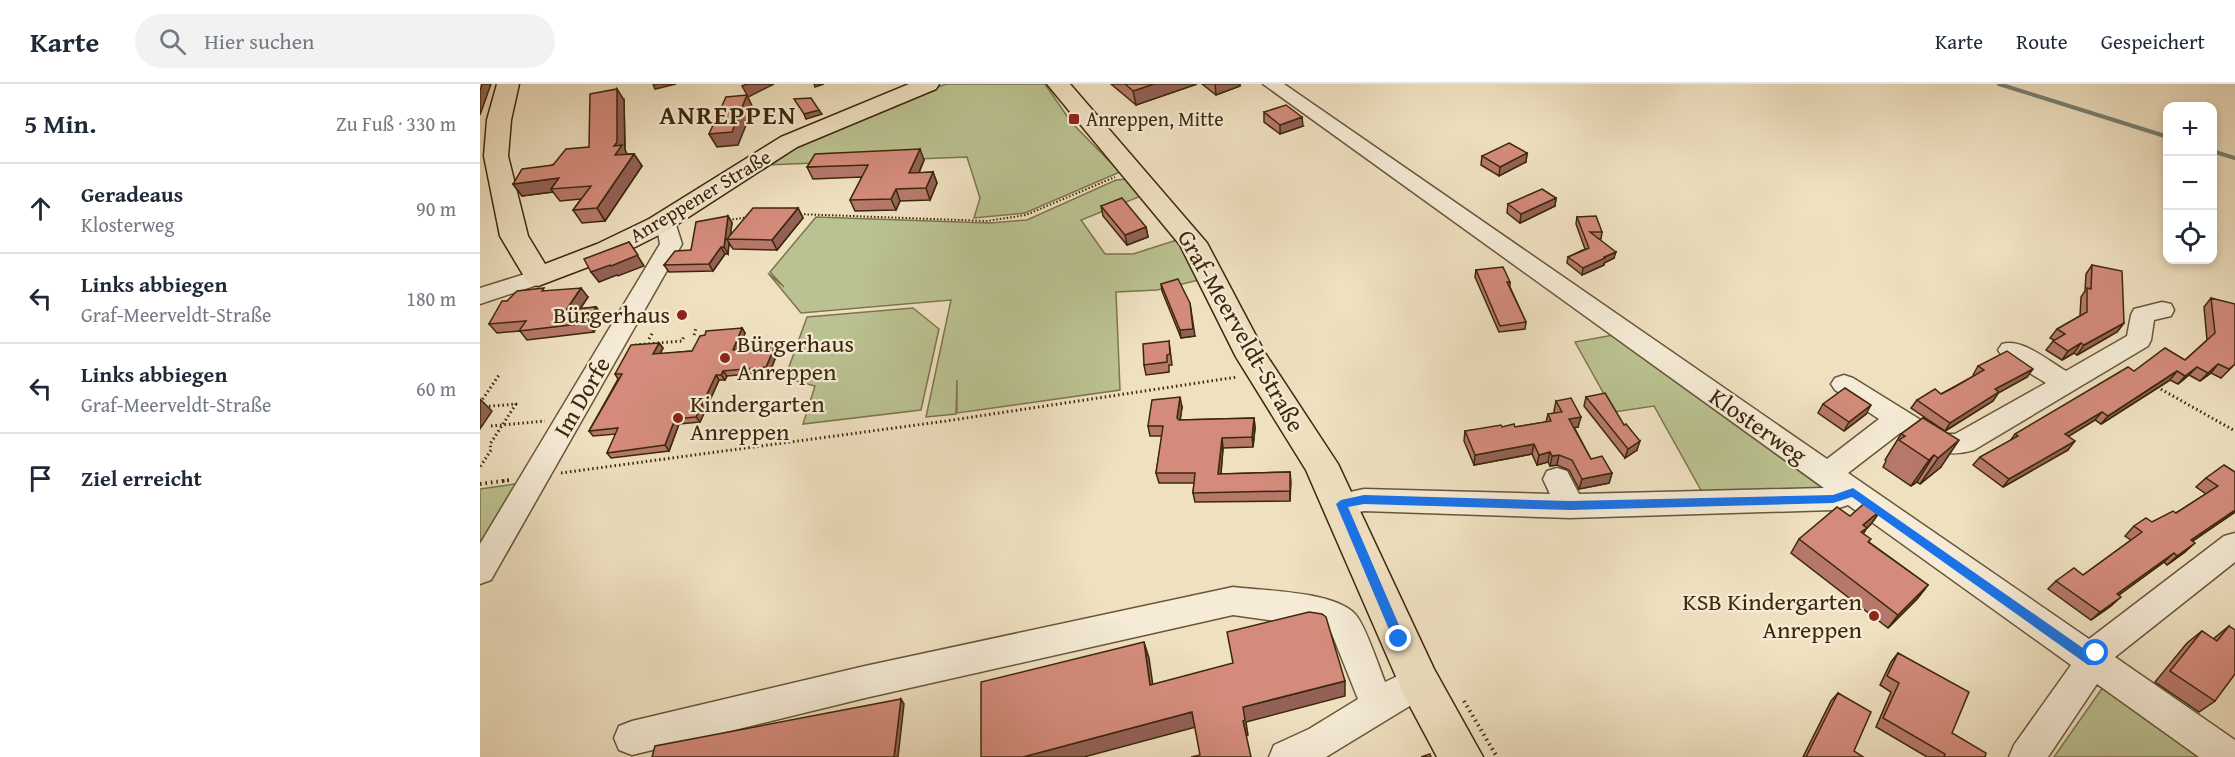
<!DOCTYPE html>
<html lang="de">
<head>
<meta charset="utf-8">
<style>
  body { margin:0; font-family:"Gentium Book Plus",serif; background:#f2f2f3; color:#1f2937 }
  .controls { position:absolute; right:18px; top:18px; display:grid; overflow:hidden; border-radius:12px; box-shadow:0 3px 9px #0003 }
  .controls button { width:54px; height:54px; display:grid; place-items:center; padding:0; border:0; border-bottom:2px solid #e0e1e3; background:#fff; color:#1f2937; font:30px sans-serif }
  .stop { position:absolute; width:18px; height:18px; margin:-14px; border:4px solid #1a73e8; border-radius:50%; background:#fff }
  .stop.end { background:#1a73e8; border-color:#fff; box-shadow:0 2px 6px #0008 }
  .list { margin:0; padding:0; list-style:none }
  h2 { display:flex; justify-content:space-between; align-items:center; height:78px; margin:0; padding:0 24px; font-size:26px }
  h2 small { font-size:20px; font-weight:400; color:#747a83 }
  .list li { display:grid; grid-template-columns:39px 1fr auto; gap:18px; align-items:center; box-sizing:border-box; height:90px; padding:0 24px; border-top:2px solid #e0e1e3 }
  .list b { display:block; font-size:22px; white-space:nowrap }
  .list p { margin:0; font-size:20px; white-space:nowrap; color:#747a83 }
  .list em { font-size:20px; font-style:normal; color:#747a83 }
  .icon { flex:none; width:33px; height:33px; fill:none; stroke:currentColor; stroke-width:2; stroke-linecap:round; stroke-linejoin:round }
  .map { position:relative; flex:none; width:1755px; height:673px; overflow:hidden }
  header { display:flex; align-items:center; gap:36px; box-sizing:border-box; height:84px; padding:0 30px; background:#fff; border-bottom:2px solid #e0e1e3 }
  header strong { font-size:28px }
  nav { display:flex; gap:33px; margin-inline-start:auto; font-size:21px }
  .search { width:420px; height:54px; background:#f2f2f3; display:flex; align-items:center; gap:15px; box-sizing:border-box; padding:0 21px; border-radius:33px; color:#747a83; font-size:22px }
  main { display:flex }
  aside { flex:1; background:#fff }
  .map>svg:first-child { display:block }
</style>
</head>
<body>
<header>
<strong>Karte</strong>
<div class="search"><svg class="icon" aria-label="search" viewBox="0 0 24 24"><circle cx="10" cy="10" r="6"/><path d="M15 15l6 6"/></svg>Hier suchen</div>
<nav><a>Karte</a><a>Route</a><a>Gespeichert</a></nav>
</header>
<main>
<aside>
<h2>5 Min.<small>Zu Fuß · 330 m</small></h2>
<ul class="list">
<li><svg class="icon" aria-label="ahead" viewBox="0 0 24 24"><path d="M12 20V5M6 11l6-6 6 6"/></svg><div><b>Geradeaus</b><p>Klosterweg</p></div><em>90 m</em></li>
<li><svg class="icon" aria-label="left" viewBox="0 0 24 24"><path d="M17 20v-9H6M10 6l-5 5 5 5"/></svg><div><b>Links abbiegen</b><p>Graf-Meerveldt-Straße</p></div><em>180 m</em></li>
<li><svg class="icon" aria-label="left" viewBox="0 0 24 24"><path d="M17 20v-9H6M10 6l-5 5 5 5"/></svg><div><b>Links abbiegen</b><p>Graf-Meerveldt-Straße</p></div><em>60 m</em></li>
<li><svg class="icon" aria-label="arrive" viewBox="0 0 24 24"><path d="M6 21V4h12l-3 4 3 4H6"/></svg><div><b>Ziel erreicht</b></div></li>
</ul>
</aside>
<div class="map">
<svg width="1755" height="673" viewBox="0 0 1755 673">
  <rect width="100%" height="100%" fill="#efe0c0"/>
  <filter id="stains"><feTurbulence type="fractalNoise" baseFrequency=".00333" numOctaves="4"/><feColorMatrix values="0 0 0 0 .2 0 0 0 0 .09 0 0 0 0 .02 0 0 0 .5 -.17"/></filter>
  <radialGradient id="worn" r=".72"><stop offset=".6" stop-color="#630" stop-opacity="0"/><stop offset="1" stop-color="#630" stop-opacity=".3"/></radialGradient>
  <!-- green -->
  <path fill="#bbc291" stroke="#7c754e" stroke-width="1.5" d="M466 0H565L591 38 640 88 545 129 494 134 500 114 487 73 285 81 322 60 377 35Z
    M648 95 661 112 601 136 625 170H653L700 155 719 196 677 206 636 208 640 306 477 329V296L476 330 446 333 471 216 321 229 288 189 304 203 290 188 336 133 509 139 547 136 636 96Z
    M433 224 459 245 441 326 323 340 335 302 305 294 327 233Z
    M1133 251 1345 406 1222 408 1174 322 1134 328 1095 258Z
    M42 399 0 469V405Z
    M1623 603 1724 673H1574Z"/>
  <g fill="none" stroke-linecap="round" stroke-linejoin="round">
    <!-- stream -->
    <path stroke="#768073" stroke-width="4" d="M1519 0 1688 53
      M1732 67 1755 74"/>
    <!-- minor casing -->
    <g stroke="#695638" stroke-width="3">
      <path id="minor" d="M783 0H804L1347 375 1399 335 1355 306 1351 300 1355 294 1364 291 1373 294 1452 343 1465 350H1475L1566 299 1522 272 1518 266 1522 260C1543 254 1568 277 1586 287L1647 252 1651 231 1654 225 1682 218 1691 220 1694 226 1691 232 1674 236 1671 256 1668 262 1494 366C1465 375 1443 365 1420 349L1368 389 1609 555 1744 452 1755 449V478L1635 573 1755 656V673H1719L1617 600 1568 673H1529L1534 661 1591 581 1368 421 1353 426 1090 434 884 427 861 432 851 428 846 420 851 412 884 405 1070 410 1063 395 1067 387 1077 384 1087 387 1099 410 1344 404Z
        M178 134 196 141 202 160 11 496 0 500V460L180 160 178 149 167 141 170 136Z
        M58 186 66 188 70 193 66 198 0 220V204Z
        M753 503C784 507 853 507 875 530 885 540 899 583 905 598L939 582 951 587 956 598 951 609 846 673H789L794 661 829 645 878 615 852 550 844 544 753 531 385 614 152 671 139 666 134 654 139 642 152 637 385 582Z"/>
    </g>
    <!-- major casing -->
    <g stroke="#3c280b" stroke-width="3">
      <path id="major" d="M17 0H39L31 36 28 72 48 152 65 180 117 160 169 135 301 53 429 0H459L456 5 317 63 187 147 137 172 58 202 48 199 20 152 4 72 7 36Z
        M567 0H590L727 159 785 269 858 380 954 585 1003 673H957L924 611 826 386 756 273 700 161Z"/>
    </g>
    <!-- path-far2 -->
    <path stroke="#3c280b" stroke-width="2" stroke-dasharray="1.5 2" stroke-linecap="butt" d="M317 130 507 137 546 131 635 93
      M249 136 269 133"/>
    <!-- path-far1 -->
    <path stroke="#3c280b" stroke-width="3" stroke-dasharray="1.5 3" stroke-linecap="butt" d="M214 251 216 244
      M169 255 173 248
      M155 261 202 257 204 252
      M1677 303 1755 347
      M0 319 19 291
      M0 323 36 320 10 360 11 366 0 383
      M11 342 65 337
      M81 389 466 337 757 293
      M23 397 30 396"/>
    <!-- path -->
    <path stroke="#3c280b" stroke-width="4" stroke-dasharray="1.5 4" stroke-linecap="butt" d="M0 400 30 396
      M984 617 1017 673"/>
    <!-- minor -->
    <use href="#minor" fill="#f5ebd6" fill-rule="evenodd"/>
    <!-- major -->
    <use href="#major" fill="#efe0c0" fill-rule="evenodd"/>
  </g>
  <!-- wall -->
  <path fill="#b6786a" stroke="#3c280b" stroke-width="1.5" d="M631 0H717L656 21Z
    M722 0H760V2L736 11Z
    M144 16 145 66 147 70H154L162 82 125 137 102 139 93 126 101 115 80 117 73 108 42 112 33 100 109 63Z
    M784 28 823 42 800 50 784 38Z
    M1047 69 1046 78 1019 92 1001 81 1002 72Z
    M444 76 439 89 453 88 457 99 450 116 420 117 416 126 375 127 370 116 382 93 333 95 327 83Z
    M1076 114 1075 122 1040 139 1027 129 1028 120Z
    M621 122 666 143 668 153 647 161 623 132Z
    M318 124 323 134 297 166 253 165 249 159 248 170H245L233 187 189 188 184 181 211 166 248 132 252 139 250 151Z
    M1097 133 1122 148 1121 155H1118L1134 174 1124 179V181L1102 191 1087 179 1088 173 1105 165 1096 140Z
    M1612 181 1644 239 1637 248 1597 271 1594 269 1582 276 1566 266 1574 256 1570 254 1577 245 1600 232 1601 213 1605 207 1606 190Z
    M996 186 1030 198V203L1046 238 1045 245 1019 248 995 193Z
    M681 200 715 252 701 254 682 207Z
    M66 207 108 213 100 225 116 223 123 232 114 248 47 256 40 247 17 249 9 240 27 217Z
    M1731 214 1755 280 1741 294 1731 289 1720 297 1709 291 1698 300 1690 296 1621 340 1615 336 1588 352V366L1523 403 1493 381 1500 373 1530 357 1535 350 1654 287 1705 276 1727 256 1724 223Z
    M262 244 265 249 258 265 298 267 290 288 247 292 245 296H239L220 338 199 340 189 367 131 374 127 369 136 350 113 352 109 347 138 295 135 290 179 259 183 264 180 270 212 267Z
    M689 257 692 281H689V288L666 291 664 281Z
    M1498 282 1547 293 1518 309 1513 317 1465 347 1431 324 1437 316 1461 310 1494 292 1493 291Z
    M1106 313 1157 366 1145 374 1104 322Z
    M1076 317 1098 343H1094L1111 375 1132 389 1129 399 1099 405 1089 386 1077 381 1070 382 1068 378 1057 381 1052 370 994 381 984 357 985 347 1022 343H1035L1066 338 1068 330 1075 329 1074 327Z
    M1343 320 1386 330 1364 347 1338 329Z
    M702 323 700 336 774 334 775 344 773 363 743 364 741 390 810 388V417L715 418 713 409 714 399H679L676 389 682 352H670L668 342Z
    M1443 334 1461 383 1440 400 1437 398 1431 402 1403 383 1406 377 1405 376 1421 350Z
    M1755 388V428L1713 457 1705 468 1687 481 1684 478 1639 511 1631 522 1611 536 1568 505 1576 497 1603 491 1651 456 1645 452 1654 442 1672 438 1696 429 1726 410 1716 403 1726 394Z
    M1401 426 1391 440 1386 445 1383 450 1389 458 1448 501 1437 515 1408 544 1311 469 1319 455 1370 432Z
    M1749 542 1735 617 1719 628 1675 598 1707 559 1722 547 1733 555Z
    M1418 569 1472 649 1505 673H1447L1396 643 1411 608 1400 601 1411 578Z
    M1358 609 1374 667 1383 673H1323L1351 617Z"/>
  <!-- shaded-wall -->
  <path fill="#946156" stroke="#3c280b" stroke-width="1.5" d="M2 0H11L0 31V7Z
    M173 0H196L175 5Z
    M267 0H294L268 13 273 24 258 61 237 63 229 50 267 11 262 2Z
    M334 0H344L335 3Z
    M674 0H717L656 21 653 7Z
    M735 0H760V2L736 11Z
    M137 5 144 16 145 66 149 73 135 71Z
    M339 26 342 30 326 35 324 30Z
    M822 33 823 42 800 50V41Z
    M440 65 444 76 434 100 429 89Z
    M1047 69 1046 78 1019 92 1020 83Z
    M154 70 162 82 125 137 117 124Z
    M453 88 457 99 450 116 446 104Z
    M79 94 71 105 73 108 42 112 33 100Z
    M416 105 420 117 416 126 411 115Z
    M1076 114 1075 122 1040 139 1041 130Z
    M318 124 323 134 297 166 292 156Z
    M248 132 252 139 250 155H247L249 159 248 170 244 163Z
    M666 143 668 153 647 161 645 151Z
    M149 158 164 182 138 192 137 191 119 198 111 188Z
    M241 163 245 170 233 187 229 180Z
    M1136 168 1134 174 1124 179V181L1102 191 1103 184Z
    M101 204 108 213 93 235 86 226Z
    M710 219 715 252 701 254 700 246Z
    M116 223 123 232 114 248 107 239Z
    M1644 239 1637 248 1597 271 1604 261Z
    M262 244 265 249 256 271 253 266Z
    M179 259 183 264 177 275 173 270Z
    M1601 259 1594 269 1582 276 1588 267Z
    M295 262 298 267 290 288 286 283Z
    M1738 280 1731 289 1720 297 1728 289Z
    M1717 283 1709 291 1698 300 1705 292Z
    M1553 285 1547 293 1518 309 1513 317 1465 347 1470 339 1515 305Z
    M243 287 247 292 245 296 241 291Z
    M1697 287 1690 296 1621 340 1628 332Z
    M236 291 239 296 220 338 216 333Z
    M700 313 702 323 699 344 697 334Z
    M0 315 12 327 0 345Z
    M1391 321 1386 330 1364 347 1369 338Z
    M1622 328 1615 336 1578 359 1585 350Z
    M1101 333 1098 343 1087 345 1089 335Z
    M774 334 775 344 773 363 772 353Z
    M195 335 199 340 189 367 185 361Z
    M742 354 743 364 740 400 738 390Z
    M1479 356 1461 383 1440 400 1458 374Z
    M1160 357 1157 366 1145 374 1148 365Z
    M1595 357 1588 366 1523 403 1529 395Z
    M1054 360 1052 370 994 381 995 371Z
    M1070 368 1068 378 1057 381 1059 371Z
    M1079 371 1077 381 1070 382 1072 372Z
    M1454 371 1437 398 1431 402 1449 376Z
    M810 388 811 398 810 417Z
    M1132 389 1129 399 1099 405 1102 395Z
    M1401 426 1391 440 1386 445 1378 458 1383 441Z
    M1755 426V428L1701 465 1711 456Z
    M1715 459 1705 468 1687 481 1697 472Z
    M1694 469 1684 478 1628 519 1637 510Z
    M1448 501 1437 515 1408 544 1418 531Z
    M1641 513 1631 522 1611 536 1620 528Z
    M664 558 669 574 675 616 670 601Z
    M865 597V612L766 638 768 651 766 652 763 637V623Z
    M421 615 424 620 418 673H414Z
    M712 628 716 643 604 673H543Z"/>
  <!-- building -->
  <path fill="#d48b7b" stroke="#3c280b" stroke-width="1.5" d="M645 0H674L653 7Z
    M137 5V58L134 62 142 61 135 71 154 70 117 124 93 126 111 102 71 105 79 94 33 100 42 85 73 81 86 65 109 63 110 10Z
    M267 11 252 48 229 50 246 13Z
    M331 14 339 26 324 30 314 15Z
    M806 21 822 33 800 41 784 28Z
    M1029 59 1047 69 1020 83 1002 72Z
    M440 65 429 89 453 88 446 104 416 105 411 115 370 116 388 81 327 83 335 70Z
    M1062 105 1076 114 1041 130 1028 120Z
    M642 114 666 143 645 151 621 122Z
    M273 124H318L292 156 247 155Z
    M248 132 244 163H241L229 180 184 181 195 167 211 166 216 138Z
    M1116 132 1122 148H1110L1136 168 1124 173 1125 174 1103 184 1088 173 1109 164 1097 133Z
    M149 158 158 171 131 182 130 181 111 188 104 175Z
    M1612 181 1642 187 1644 239 1604 261 1601 259 1588 267 1573 257 1585 250 1577 245 1607 228V204L1611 205Z
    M1023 183 1030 198H1027L1046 238 1020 242 996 186Z
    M698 195 710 219 713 245 700 246 681 200Z
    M64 204 62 207 101 204 86 226 116 223 107 239 39 247 46 237 9 240 22 217H27L37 207Z
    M1731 214 1755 220V280L1749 285 1738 280 1728 289 1717 283 1705 292 1697 287 1628 332 1622 328 1585 350 1595 357 1529 395 1500 373 1538 352 1535 350 1648 283 1654 287 1685 264 1705 276 1735 249Z
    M262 244 253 266 295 262 286 283 243 287 241 291H236L216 333 195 335 185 361 127 369 138 344 109 347 142 290H135L151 261 179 259 173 270 212 267 220 252 225 251 226 247Z
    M689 257 690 270 687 271V278L664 281 663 260Z
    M1527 267 1553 285 1515 305 1519 308 1470 339 1437 316 1455 305 1461 310 1471 305 1504 286 1498 282Z
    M1365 304 1391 321 1369 338 1343 320Z
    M1125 309 1144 341 1146 340 1160 357 1148 365 1106 313Z
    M700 313 697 334 699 336 774 334 772 353 742 354 738 390 810 388V407L713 409 715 389H676L683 342H668L672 316Z
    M1091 314 1101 333 1089 335 1111 375 1122 372 1132 389 1102 395 1092 376 1079 371 1072 372 1070 368 1059 371 1054 360 995 371 985 347 1021 341 1022 343 1034 340 1035 343 1071 337 1068 330 1082 328 1076 317Z
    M1443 334 1479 356 1458 374 1454 371 1449 376 1419 356 1425 352 1421 350Z
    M1744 381 1755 388V426L1711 456 1715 459 1697 472 1694 469 1637 510 1641 513 1620 528 1576 497 1594 484 1603 491 1662 448 1654 442 1666 434 1672 438 1693 427 1696 429 1738 402 1726 394Z
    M1387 417 1401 426 1383 441 1387 444 1381 448 1391 455 1388 458 1448 501 1418 531 1319 455 1357 423 1370 432Z
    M829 528 842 530 846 533 865 597 763 623 765 636 763 637 771 673H711L720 671 712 628 543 673H501V598L664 558 670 601 753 579 747 548Z
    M1749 542 1755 546V590L1735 617 1690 587 1722 547 1737 557Z
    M1418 569 1489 608 1472 649 1506 669 1505 673H1464L1465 670 1403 634 1419 599 1407 592Z
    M1358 609 1391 628 1374 667 1383 673H1326Z
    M421 615 414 673H172L175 662Z
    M950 670 951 673H941Z"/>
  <!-- route -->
  <path fill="#1a73e8" d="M1373 404 1610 569 1616 563 1620 565 1622 569 1617 581H1608L1372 413 1353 419 1090 426 884 420 868 423 925 555 919 561 913 555 856 420 861 416 884 411 1090 417 1353 411Z"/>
  <!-- markers -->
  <g fill="#8f2418" stroke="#f5ebd6" stroke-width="2">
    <rect x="588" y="29" width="12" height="12" rx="3"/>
    <circle cx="202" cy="231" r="6"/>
    <circle cx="245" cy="274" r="6"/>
    <circle cx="198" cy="334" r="6"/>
    <circle cx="1394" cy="532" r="6"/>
  </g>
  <g text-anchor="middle" stroke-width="4.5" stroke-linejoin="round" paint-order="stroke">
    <!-- far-poi labels -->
    <g font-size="20" fill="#3c280b" stroke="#f5ebd6" text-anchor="start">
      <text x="606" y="42">Anreppen, Mitte</text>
    </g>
    <!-- far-street labels -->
    <g font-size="20" fill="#3c280b" stroke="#f5ebd6">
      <text transform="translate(220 112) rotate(-31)" y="7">Anreppener Straße</text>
    </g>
    <!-- poi labels -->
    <g font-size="24" fill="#3c280b" stroke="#f5ebd6" text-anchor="end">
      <text x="190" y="239">Bürgerhaus</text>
      <text x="257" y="268" text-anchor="start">Bürgerhaus<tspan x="257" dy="28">Anreppen</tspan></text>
      <text x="210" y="328" text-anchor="start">Kindergarten<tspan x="210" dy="28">Anreppen</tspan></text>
      <text x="1382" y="526">KSB Kindergarten<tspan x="1382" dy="28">Anreppen</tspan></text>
    </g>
    <!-- street labels -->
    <g font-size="24" fill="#3c280b" stroke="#f5ebd6">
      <text transform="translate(761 247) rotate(60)" y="8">Graf-Meerveldt-Straße</text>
      <text transform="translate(102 313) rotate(-60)" y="8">Im Dorfe</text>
      <text transform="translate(1278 342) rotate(35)" y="8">Klosterweg</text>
    </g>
    <!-- far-district labels -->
    <g font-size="26" font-weight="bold" letter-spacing="1.5" fill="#3c280b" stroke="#f5ebd6">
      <text x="248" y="40">ANREPPEN</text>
    </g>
  </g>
  <rect width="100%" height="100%" filter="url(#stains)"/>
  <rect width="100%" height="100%" fill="url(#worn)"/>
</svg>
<div class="controls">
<button>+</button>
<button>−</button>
<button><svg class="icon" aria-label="locate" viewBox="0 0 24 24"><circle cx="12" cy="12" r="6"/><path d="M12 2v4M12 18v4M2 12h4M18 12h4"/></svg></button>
</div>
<div class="stop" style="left:1616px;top:569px"></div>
<div class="stop end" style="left:919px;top:555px"></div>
</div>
</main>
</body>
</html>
